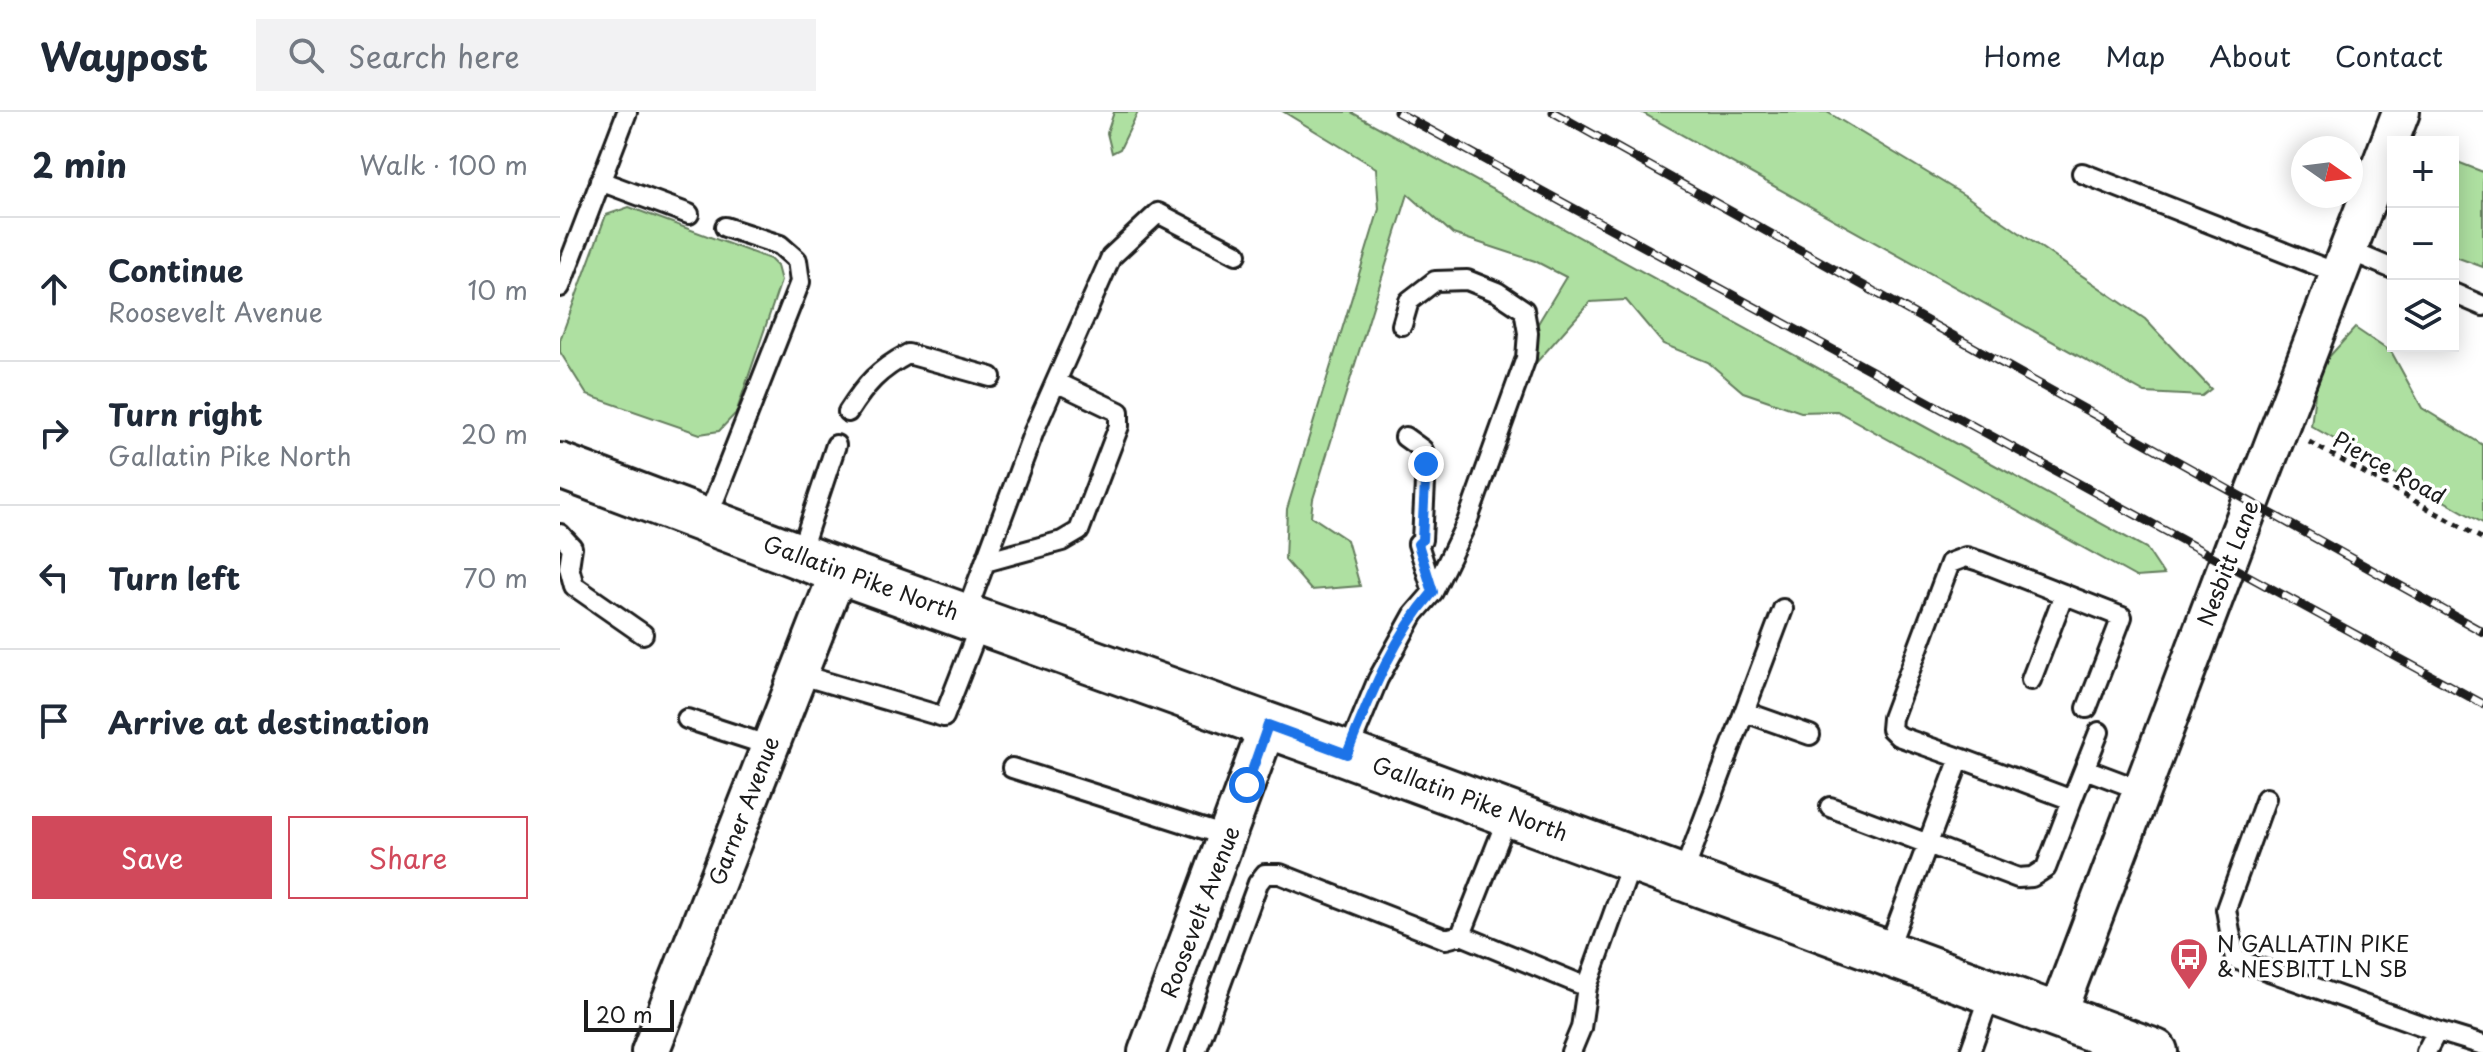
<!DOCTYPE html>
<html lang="en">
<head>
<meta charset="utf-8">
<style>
  body { margin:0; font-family:"Playpen Sans",sans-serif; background:#f2f2f3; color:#1f2937 }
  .controls { position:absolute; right:24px; top:24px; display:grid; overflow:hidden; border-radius:0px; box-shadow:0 4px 20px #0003 }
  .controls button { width:72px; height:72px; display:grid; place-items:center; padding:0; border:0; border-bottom:2px solid #e0e1e3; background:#fff; color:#1f2937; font:40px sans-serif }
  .compass { position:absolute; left:1731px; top:24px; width:72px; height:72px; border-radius:50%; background:#fff; box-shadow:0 4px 20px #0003; rotate:104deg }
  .scale { position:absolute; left:24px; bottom:20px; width:90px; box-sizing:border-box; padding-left:8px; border:4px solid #1c1c1c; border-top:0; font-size:22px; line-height:28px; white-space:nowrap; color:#1c1c1c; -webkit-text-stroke:6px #fff; paint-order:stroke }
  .stop { position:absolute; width:24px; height:24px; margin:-18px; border:6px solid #1a73e8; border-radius:50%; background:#fff }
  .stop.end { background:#1a73e8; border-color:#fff; box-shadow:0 2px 8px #0008 }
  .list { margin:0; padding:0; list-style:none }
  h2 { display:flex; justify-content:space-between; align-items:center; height:104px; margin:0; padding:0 32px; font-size:34px }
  h2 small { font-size:26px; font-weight:400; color:#747a83 }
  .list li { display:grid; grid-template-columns:52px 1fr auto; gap:24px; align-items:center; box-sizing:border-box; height:144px; padding:0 32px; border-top:2px solid #e0e1e3 }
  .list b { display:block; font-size:30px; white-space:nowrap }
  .list p { margin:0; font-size:26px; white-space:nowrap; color:#747a83 }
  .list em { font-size:26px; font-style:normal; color:#747a83 }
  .actions { display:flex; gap:16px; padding:24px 32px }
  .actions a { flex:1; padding:18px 0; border:2px solid #d1495b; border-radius:0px; text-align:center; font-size:28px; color:#d1495b }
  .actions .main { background:#d1495b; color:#fff }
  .icon { flex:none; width:44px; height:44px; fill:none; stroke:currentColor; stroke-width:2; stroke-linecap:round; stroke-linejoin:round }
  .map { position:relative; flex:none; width:1923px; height:940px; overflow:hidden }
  header { display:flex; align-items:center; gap:48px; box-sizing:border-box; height:112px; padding:0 40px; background:#fff; border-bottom:2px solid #e0e1e3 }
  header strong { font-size:38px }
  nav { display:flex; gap:44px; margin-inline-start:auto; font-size:28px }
  .search { width:560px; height:72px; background:#f2f2f3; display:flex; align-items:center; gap:20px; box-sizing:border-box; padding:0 28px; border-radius:0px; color:#747a83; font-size:30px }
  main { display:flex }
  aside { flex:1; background:#fff }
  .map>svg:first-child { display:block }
</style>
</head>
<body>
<header>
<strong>Waypost</strong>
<div class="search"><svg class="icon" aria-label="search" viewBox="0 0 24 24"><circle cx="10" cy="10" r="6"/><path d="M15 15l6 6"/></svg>Search here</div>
<nav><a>Home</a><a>Map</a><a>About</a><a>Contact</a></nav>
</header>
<main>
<aside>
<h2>2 min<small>Walk · 100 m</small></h2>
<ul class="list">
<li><svg class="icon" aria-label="ahead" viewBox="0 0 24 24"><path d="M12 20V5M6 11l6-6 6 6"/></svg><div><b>Continue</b><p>Roosevelt Avenue</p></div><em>10 m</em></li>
<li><svg class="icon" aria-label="right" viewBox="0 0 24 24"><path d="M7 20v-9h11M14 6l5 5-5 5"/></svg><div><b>Turn right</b><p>Gallatin Pike North</p></div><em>20 m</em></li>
<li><svg class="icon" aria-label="left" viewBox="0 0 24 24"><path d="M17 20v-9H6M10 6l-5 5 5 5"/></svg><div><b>Turn left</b></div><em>70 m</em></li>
<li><svg class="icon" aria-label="arrive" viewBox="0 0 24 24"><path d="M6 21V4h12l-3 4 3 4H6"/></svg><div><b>Arrive at destination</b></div></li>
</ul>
<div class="actions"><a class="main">Save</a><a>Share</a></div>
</aside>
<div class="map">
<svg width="1923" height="940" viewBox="0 0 1923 940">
  <rect width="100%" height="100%" fill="#fff"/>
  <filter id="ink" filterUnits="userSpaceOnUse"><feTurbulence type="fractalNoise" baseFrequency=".0125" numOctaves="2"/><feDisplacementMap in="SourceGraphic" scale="16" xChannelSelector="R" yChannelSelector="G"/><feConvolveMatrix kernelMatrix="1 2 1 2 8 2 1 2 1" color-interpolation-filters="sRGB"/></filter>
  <g filter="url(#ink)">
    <!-- green -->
    <path fill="#aee0a1" stroke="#657e5e" stroke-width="2" d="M554 0H578L560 37 552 41 547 21Z
      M724 0H791L1586 436 1604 463 1576 465 1277 299 1241 300 1183 280 1148 250 1103 232 1066 188 1030 190 975 252 959 243 1006 165 975 149 893 122 848 82 753 387 751 404 787 428 800 474 751 478 725 448 727 397 819 97 816 56Z
      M1081 0H1267L1409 86 1585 207 1651 277 1642 284 1585 281Z
      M1895 49 1923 60V155L1893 144V50Z
      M69 95 210 147 217 154 221 169 176 301 159 319 140 322 27 283 0 240V228L46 103Z
      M1795 216 1832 241 1862 296 1923 333V411L1751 314 1758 257Z"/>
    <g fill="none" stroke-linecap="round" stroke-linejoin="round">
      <!-- service casing -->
      <g stroke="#1c1c1c" stroke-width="24">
        <path id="service" d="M1522 61 1779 162
          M40 69 129 102
          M1788 138 1833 157
          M0 175 67 0
          M1893 181 1923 194
          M288 300C306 272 318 258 348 242L431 265
          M845 325 863 338 866 352 862 428 858 432 873 480
          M146 409 240 170 237 148 220 133 165 115
          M0 422 12 435 9 455 14 474 83 522
          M239 444 276 333
          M425 450 502 429 519 419 559 314V300L496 270
          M405 504 474 319 551 145 598 101 677 142
          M238 562 384 605 421 510
          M1471 568 1504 482
          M1185 600 1250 623
          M127 607 210 634
          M787 642 818 567 854 502 873 480 907 410 966 246 968 221 964 198 937 180 907 168 875 169 849 189 842 213
          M1400 646 1338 624 1331 617 1332 606 1390 451 1406 445 1419 449 1562 505 1527 596
          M452 656 669 725
          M1525 657 1581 678
          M1706 686 1666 797 1675 847 1877 919
          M1270 695 1458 766 1472 765 1486 756 1512 688
          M1122 765 1223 497
          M901 823 1027 875
          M1327 840 1400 646 1512 688 1539 620
          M636 940 698 771 705 762H720L886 827 901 823 949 702
          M1011 940 1021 916 1027 875 1073 747
          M1410 940 1432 878
          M1866 940 1877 919 1923 933"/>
      </g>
      <!-- minor casing -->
      <g stroke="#1c1c1c" stroke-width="42">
        <path id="minor" d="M1497 902 1676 429 1841 0
          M90 940 279 459
          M587 940 708 613"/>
      </g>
      <!-- primary casing -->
      <g stroke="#1c1c1c" stroke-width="50">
        <path id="primary" d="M0 354 279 459 787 642 1595 940"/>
      </g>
      <!-- path -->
      <path stroke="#1c1c1c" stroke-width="5" stroke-dasharray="6 6" stroke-linecap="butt" d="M1749 330 1923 427"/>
      <!-- service -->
      <use href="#service" stroke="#fff" stroke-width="18"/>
      <!-- minor -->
      <use href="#minor" stroke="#fff" stroke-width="36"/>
      <!-- primary -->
      <use href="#primary" stroke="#fff" stroke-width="44"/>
      <!-- rail casing -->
      <g stroke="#1c1c1c" stroke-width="9">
        <path id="rail" d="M837 0 1923 592
          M993 0 1923 520"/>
      </g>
      <!-- rail -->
      <use href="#rail" stroke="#fff" stroke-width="6" stroke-dasharray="18" stroke-linecap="butt"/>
    </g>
  </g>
  <g fill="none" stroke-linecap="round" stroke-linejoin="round" filter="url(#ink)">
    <!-- route -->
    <path stroke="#1a73e8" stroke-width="10" d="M687 673 708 613 787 642C810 585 832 527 873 480L858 432 862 428 866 352"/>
  </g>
  <!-- icons -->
  <defs>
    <g id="bus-pin" transform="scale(2)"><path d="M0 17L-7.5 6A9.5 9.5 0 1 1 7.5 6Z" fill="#d1495b" stroke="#fff"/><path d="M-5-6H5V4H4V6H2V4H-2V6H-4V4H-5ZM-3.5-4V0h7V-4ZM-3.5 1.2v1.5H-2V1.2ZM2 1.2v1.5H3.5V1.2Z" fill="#fff"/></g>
  </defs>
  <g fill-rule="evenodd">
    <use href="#bus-pin" x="1629" y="845"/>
  </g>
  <g text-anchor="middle" stroke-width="7" stroke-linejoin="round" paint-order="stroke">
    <!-- street labels -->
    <g font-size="22" fill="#1c1c1c" stroke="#fff">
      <text transform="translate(1829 356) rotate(29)" y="8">Pierce Road</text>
      <text transform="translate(1668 451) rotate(-69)" y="8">Nesbitt Lane</text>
      <text transform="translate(301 466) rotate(20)" y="8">Gallatin Pike North</text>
      <text transform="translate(910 687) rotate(20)" y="8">Gallatin Pike North</text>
      <text transform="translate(184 699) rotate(-69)" y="8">Garner Avenue</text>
      <text transform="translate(640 800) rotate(-69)" y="8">Roosevelt Avenue</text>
    </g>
    <!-- poi labels -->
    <g font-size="22" fill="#1c1c1c" stroke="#fff" text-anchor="start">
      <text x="1657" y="840">N GALLATIN PIKE<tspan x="1657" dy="25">&amp; NESBITT LN SB</tspan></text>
    </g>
  </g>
</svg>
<div class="controls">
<button>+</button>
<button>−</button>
<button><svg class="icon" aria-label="layers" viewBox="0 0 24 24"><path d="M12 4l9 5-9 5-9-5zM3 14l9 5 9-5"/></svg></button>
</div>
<svg class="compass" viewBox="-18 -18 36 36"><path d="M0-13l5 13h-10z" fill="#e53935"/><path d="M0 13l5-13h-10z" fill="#747a83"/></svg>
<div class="scale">20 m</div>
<div class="stop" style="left:687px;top:673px"></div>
<div class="stop end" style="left:866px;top:352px"></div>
</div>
</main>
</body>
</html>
